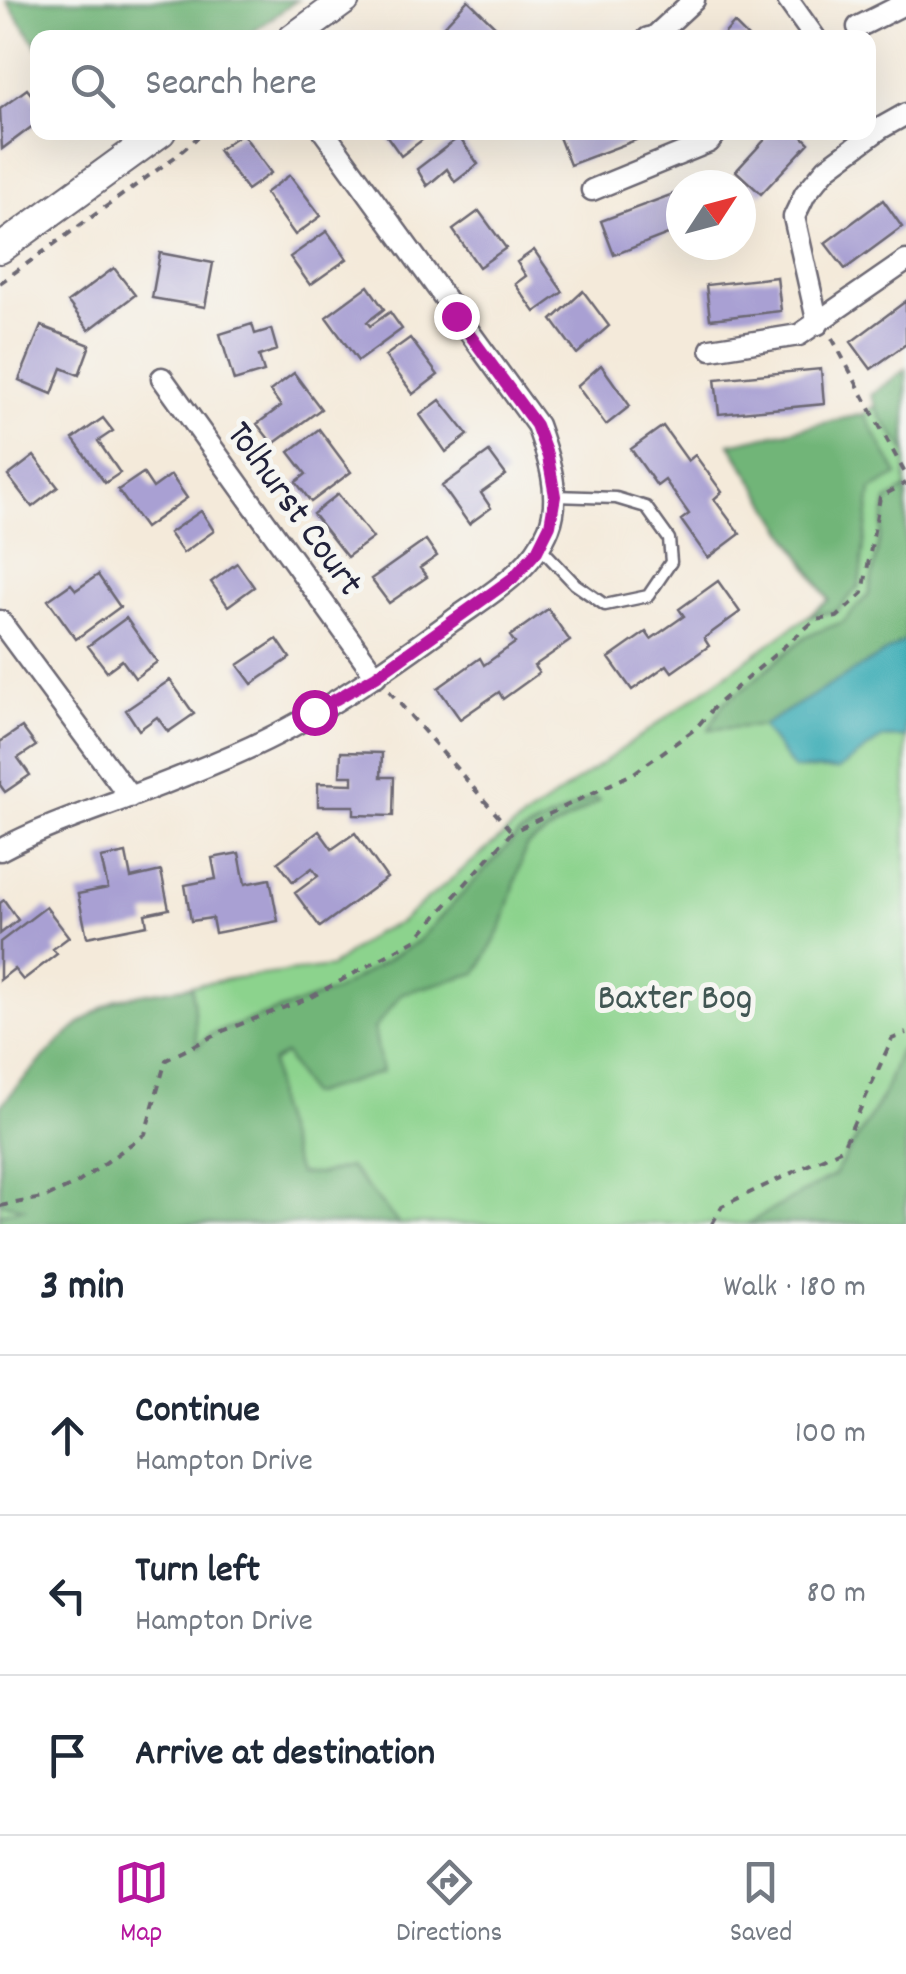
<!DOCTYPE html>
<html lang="en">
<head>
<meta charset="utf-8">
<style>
  body { margin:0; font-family:Dekko,sans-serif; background:#f6f6f7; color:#1f2937 }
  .compass { position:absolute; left:666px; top:170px; width:90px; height:90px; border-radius:50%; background:#fff; box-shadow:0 10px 40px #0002; rotate:54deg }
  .stop { position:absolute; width:30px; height:30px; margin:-22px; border:8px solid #b5179e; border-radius:50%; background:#fff }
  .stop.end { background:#b5179e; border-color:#fff; box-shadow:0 2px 10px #0008 }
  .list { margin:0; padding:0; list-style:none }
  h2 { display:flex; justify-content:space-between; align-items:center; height:130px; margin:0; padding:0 40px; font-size:42px }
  h2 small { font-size:32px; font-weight:400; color:#747a83 }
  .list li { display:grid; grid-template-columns:65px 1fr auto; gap:30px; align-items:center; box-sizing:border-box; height:160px; padding:0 40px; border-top:2px solid #e0e1e3 }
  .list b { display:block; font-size:38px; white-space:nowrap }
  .list p { margin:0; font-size:32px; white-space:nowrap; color:#747a83 }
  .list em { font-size:32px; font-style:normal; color:#747a83 }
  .icon { flex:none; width:55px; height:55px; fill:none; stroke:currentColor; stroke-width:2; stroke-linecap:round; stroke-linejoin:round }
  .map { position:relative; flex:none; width:906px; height:1224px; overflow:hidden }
  .search { position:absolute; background:#fff; box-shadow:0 10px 40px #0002; left:30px; right:30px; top:30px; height:110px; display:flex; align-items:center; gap:25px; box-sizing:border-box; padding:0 35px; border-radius:20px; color:#747a83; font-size:38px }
  .sheet { height:610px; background:#fff }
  nav { display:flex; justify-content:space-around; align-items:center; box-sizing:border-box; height:140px; border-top:2px solid #e0e1e3; background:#fff; font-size:28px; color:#747a83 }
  nav a { display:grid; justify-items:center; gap:5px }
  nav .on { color:#b5179e }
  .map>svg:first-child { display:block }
</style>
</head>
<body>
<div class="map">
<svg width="906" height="1224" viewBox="0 0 906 1224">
  <rect width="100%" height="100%" fill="#f6f6f2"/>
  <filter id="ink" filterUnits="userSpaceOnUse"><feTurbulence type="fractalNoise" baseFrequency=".01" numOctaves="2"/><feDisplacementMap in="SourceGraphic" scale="20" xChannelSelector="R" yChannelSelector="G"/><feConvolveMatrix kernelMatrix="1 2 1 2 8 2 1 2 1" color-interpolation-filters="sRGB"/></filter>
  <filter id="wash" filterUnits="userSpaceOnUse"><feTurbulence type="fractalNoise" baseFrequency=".0048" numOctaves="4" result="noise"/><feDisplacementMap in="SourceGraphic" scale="40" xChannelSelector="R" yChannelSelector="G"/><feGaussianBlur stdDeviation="2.25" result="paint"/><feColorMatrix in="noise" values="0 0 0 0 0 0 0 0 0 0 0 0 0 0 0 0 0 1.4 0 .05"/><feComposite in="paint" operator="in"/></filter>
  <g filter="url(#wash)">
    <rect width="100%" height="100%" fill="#f4eada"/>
    <!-- green -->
    <path fill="#8cd38d" stroke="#577a64" stroke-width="2.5" d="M906 385V1224H0V1106L41 1061 86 1020 117 999 235 978 331 967 375 933 399 923 516 825 829 601 730 444 858 418Z"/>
    <!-- forest -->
    <path fill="#71b578" stroke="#4a6c5a" stroke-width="2.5" d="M6 0H297L246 37 38 38 37 46Z
      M906 369V452L880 416 871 395Z
      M864 414 898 475 871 490 859 586 837 611 808 616 829 600 730 444Z
      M906 489V640L762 726 709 729 724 702 745 688 806 636 843 622 869 594 887 500Z
      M594 797 600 800 526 846 502 927 477 973 402 993 374 1029 382 1072 309 1095 285 1054 272 1062 277 1108 298 1174H321L349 1167 399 1224H0V1214L23 1208 0 1202V1106C31 1072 73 1021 115 1001 132 993 171 990 192 986L197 1047 210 1034 335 991 417 942 518 835Z
      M906 1044V1224H747L834 1175 882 1098 899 1052Z"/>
    <!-- water -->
    <path fill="#3bacb5" stroke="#2e6778" stroke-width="2.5" d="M906 640V737L882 738 838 770 793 769 762 726Z"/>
    <g id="blocks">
      <!-- building -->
      <path fill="#a9a0d3" d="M468 0 507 38H452L442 28Z
        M734 23 749 38H721Z
        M27 89 38 103V122L2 149 0 109Z
        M384 132H423L426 137 401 156Z
        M557 132H634L636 140 570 165Z
        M772 132H798L809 143 761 194 736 171Z
        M242 133 271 173 247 190 218 150Z
        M459 137 478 164 455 182 447 169 427 186 417 169Z
        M290 175 321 216 295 235 265 193Z
        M681 191V229L614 255 601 221Z
        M883 200 902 227 845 269 825 243Z
        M479 211 506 248 479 267 453 230Z
        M327 231 347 259 310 285 290 257Z
        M534 250 563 292 535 312 515 284 526 276 517 262Z
        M160 253 213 263 205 307 152 298Z
        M114 268 135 295 89 330 68 302Z
        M777 277 781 311 710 319 706 285Z
        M368 286 384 309 367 322 370 326 390 312 402 329 358 361 326 317Z
        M583 291 609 326 577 354 552 320Z
        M906 301V344L871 369 851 342Z
        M252 324 255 334 271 329 277 350 259 356 264 372 234 381 220 334Z
        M41 326 90 345 79 375 62 368 52 394 19 380Z
        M410 338 438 375 413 394 385 356Z
        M601 365 630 406 606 425 577 386Z
        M821 369 824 404 719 414 715 379Z
        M294 373 321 409 273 444 257 424 281 406 270 391Z
        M440 400 468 435 446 452 420 415Z
        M103 418 113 431 98 441 120 473 105 483 73 439Z
        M663 426 688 461 695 455 722 492 714 499 740 534 708 558 681 520 689 514 665 480 657 486 631 449Z
        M319 429 351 472 311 502 296 482 306 474 289 452Z
        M489 452 506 475 481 493 491 508 469 524 442 486Z
        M34 456 58 487 32 507 8 476Z
        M143 473 153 488 171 475 187 498 145 528 118 490Z
        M338 494 373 538 347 557 313 514Z
        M201 511 214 531 183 553 169 533Z
        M426 540 437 556 420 568 427 577 389 603 371 579Z
        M237 563 254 587 228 606 211 582Z
        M98 575 120 607 76 639 48 600 71 584 76 590Z
        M718 581 740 612 704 638 709 646 672 672 667 665 632 690 609 658 646 632 651 639 684 616 679 609Z
        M548 609 570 641 534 666 539 673 503 699 499 692 460 719 438 688 480 658 484 665 515 643 510 636Z
        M126 618 157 662 135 678 122 660 107 671 88 646Z
        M277 639 290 658 252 684 238 665Z
        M170 680 194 714 168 732 157 717 139 730 126 710Z
        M22 727 36 746 18 758 30 775 5 792 0 785V742Z
        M341 752 382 753 381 777H394L393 816 354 815V806H318V783L353 784V776H340Z
        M319 831 332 849 355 833 387 878 320 927 295 893 318 876 312 868 293 882 278 862Z
        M126 853 131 878 161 871 169 909 145 914 147 925 87 937 78 894 108 888 101 858Z
        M239 853 245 884 270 879 278 921 215 933 212 918 191 921 185 885 216 879 212 858Z
        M4 900 18 920 0 934V903Z
        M46 907 69 937 53 949 57 954 23 980 14 969 0 980V942Z"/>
    </g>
  </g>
  <g filter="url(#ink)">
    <use href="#blocks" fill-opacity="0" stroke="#6c6873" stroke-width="2.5"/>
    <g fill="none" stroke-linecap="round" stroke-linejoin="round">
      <!-- service casing -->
      <g stroke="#6c6873" stroke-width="15">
        <path id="service" d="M540 547 575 584 605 605 648 596 671 562 669 539 646 507 616 498 555 496"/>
      </g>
      <!-- minor casing -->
      <g stroke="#6c6873" stroke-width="25">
        <path id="minor" d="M788 0 815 38
          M858 27 906 3
          M648 38 654 37 694 0
          M592 190 709 142 717 132
          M818 324 794 217 805 194 827 168 881 128 906 114
          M711 349 799 335 906 261
          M162 378 376 676
          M0 621 130 797
          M0 850C41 828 83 814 126 798 169 782 212 765 253 746 324 713 389 667 452 621 488 595 532 571 549 528 562 495 548 456 537 425L324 132"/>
      </g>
      <!-- tertiary casing -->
      <g stroke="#6c6873" stroke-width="32">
        <path id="tertiary" d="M293 38 345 0
          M0 249 161 132"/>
      </g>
      <!-- path -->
      <path stroke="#6c6873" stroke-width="4" stroke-dasharray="8 8" stroke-linecap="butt" d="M0 283 175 157 204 132
        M832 338 906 475
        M389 691 511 831
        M0 1206 47 1197 79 1182 145 1134 166 1060 223 1031 311 997 415 940 512 832 634 773 695 729 715 706 815 620 837 617 863 593 880 497 906 483
        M712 1224 722 1206 842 1149 892 1039 906 1033"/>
      <!-- service -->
      <use href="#service" stroke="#fff" stroke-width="10"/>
      <!-- minor -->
      <use href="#minor" stroke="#fff" stroke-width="20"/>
      <!-- tertiary -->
      <use href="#tertiary" stroke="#fff" stroke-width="28"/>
    </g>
  </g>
  <g fill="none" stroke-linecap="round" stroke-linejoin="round" filter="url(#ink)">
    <!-- route -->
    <path stroke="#b5179e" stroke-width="12" d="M314 712 376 676 513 578 537 551 550 525 555 496 548 457 536 425 456 316"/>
  </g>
  <g text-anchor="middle" stroke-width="10" stroke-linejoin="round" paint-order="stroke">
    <!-- street labels -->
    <g font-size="38" fill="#22223b" stroke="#f6f6f2">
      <text transform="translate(297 507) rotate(54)" y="13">Tolhurst Court</text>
    </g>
    <!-- park labels -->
    <g font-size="38" fill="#425754" stroke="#f6f6f2">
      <text x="675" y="1008">Baxter Bog</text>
    </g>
  </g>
</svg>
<svg class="compass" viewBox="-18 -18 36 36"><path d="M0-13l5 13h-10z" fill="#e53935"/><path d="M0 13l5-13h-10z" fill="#747a83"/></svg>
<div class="stop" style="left:314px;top:712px"></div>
<div class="stop end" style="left:456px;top:316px"></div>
<div class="search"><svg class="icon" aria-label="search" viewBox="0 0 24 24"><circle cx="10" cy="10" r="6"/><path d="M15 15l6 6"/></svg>Search here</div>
</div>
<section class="sheet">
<h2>3 min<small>Walk · 180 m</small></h2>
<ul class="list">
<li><svg class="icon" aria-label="ahead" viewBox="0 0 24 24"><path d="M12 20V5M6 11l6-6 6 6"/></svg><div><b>Continue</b><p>Hampton Drive</p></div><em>100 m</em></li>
<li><svg class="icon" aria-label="left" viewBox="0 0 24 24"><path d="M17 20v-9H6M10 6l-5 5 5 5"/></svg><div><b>Turn left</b><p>Hampton Drive</p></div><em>80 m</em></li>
<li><svg class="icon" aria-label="arrive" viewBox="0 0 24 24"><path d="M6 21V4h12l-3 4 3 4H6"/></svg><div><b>Arrive at destination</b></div></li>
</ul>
</section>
<nav>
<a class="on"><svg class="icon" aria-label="map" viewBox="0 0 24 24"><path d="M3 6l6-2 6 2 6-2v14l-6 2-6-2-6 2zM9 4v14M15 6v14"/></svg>Map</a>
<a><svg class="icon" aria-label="directions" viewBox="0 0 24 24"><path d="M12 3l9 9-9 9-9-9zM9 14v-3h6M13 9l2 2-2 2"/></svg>Directions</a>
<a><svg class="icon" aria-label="saved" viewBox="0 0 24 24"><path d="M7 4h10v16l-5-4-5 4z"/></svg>Saved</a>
</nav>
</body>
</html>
